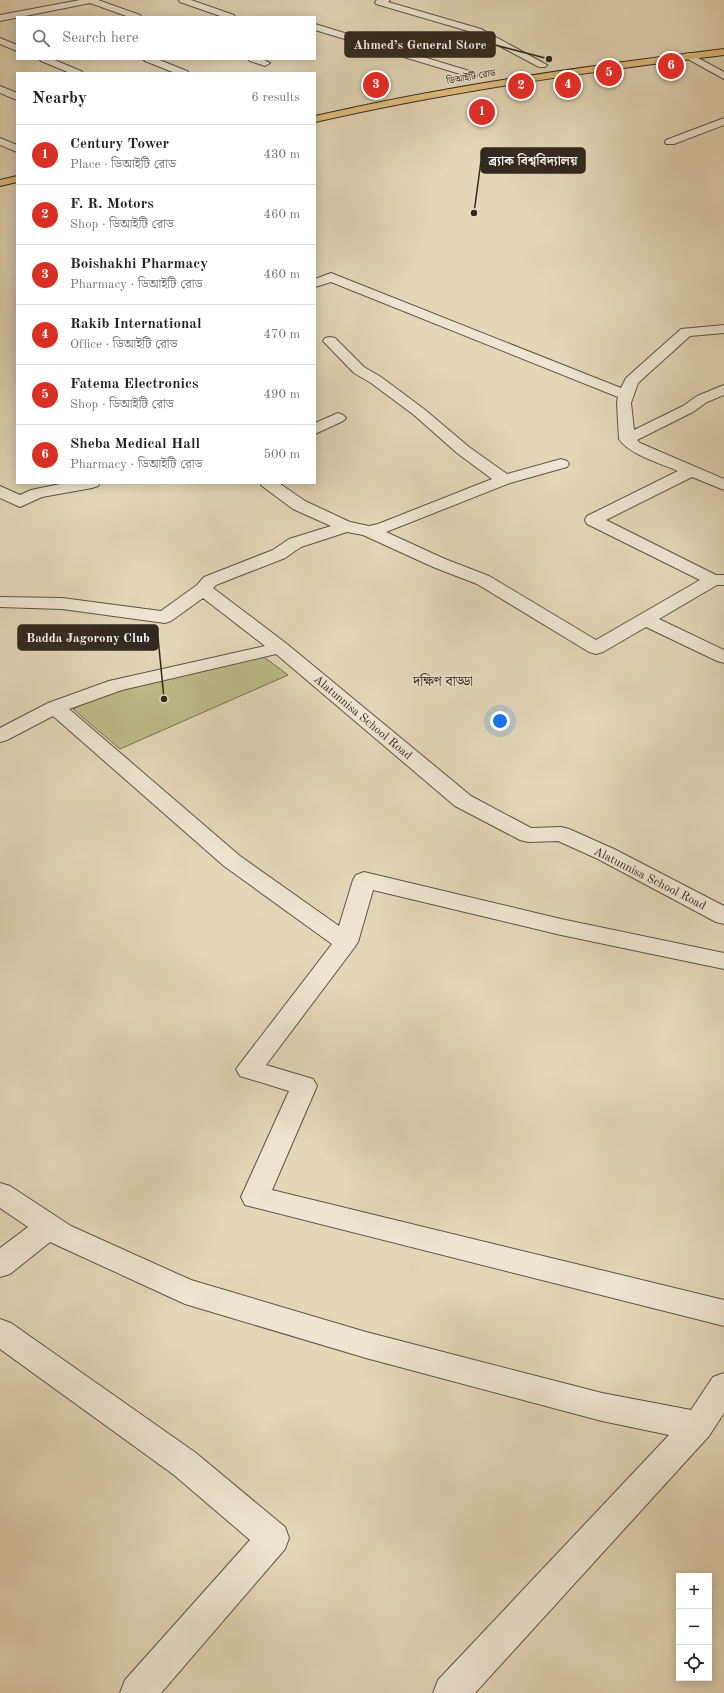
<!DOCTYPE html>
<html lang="en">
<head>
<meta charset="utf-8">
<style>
  body { margin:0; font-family:"Old Standard TT","Noto Serif Bengali",serif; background:#f6f6f6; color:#222 }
  .controls { position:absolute; right:12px; bottom:12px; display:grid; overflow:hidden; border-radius:0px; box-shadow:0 2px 10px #0003 }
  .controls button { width:36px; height:36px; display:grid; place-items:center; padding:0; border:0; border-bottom:1px solid #e0e0e0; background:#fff; color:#222; font:20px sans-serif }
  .you { position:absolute; left:500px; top:721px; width:14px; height:14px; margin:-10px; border:3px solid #fff; border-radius:50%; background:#1a73e8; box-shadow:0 0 0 6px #1a73e833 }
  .badge { display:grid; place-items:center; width:26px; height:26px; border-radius:50%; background:#d93025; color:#fff; font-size:13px; font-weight:700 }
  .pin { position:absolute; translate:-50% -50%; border:2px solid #fff; box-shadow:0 1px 4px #0006 }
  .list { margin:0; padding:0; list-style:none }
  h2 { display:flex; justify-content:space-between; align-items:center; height:52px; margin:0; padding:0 16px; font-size:17px }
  h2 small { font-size:13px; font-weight:400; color:#767676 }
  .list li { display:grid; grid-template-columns:26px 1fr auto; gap:12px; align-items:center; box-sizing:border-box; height:60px; padding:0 16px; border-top:1px solid #e0e0e0 }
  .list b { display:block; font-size:15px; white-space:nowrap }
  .list p { margin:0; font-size:13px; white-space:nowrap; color:#767676 }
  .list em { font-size:13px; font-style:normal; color:#767676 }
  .icon { flex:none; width:22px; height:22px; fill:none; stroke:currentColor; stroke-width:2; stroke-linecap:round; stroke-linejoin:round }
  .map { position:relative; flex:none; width:724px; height:1693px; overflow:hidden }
  .search { position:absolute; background:#fff; box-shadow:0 2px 10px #0003; left:16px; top:16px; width:300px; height:44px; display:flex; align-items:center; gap:10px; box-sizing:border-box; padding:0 14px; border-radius:0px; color:#767676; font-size:15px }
  .panel { position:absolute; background:#fff; box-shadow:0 2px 10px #0003; left:16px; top:72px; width:300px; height:412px; border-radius:0px }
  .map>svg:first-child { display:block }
</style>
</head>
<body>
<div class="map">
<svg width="724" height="1693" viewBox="0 0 724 1693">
  <rect width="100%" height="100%" fill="#e3d7b8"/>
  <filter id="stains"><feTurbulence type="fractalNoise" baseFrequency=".005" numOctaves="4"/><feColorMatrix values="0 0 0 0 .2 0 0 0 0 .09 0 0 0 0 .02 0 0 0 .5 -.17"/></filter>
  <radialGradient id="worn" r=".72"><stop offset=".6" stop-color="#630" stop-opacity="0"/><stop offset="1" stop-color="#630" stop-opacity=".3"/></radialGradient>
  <!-- green -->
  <path fill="#bcbc89" stroke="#767254" d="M260 654 288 675 120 749 73 709 116 689Z"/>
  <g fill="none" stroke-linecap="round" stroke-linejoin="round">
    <!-- street casing -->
    <g stroke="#5e5445" stroke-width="2">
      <path id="street" d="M80 0H98L140 15 141 17H129L90 3 0 21V15Z
        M179 0H191L234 15 235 17H223L180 2Z
        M377 0H390L388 2 481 29 547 65 545 67H539L475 33 376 4 375 2Z
        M315 24 476 73 478 75 473 78 470 77 315 30Z
        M0 38 17 45V51L0 44Z
        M689 53 724 72V79L686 58 684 56 686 54Z
        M39 59H52L81 71 83 73H70L41 61Z
        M143 59H157L187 71 189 73H175L145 61Z
        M248 59H262L270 63 265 66 250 61Z
        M0 86 17 93V100L0 93Z
        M724 118V125L674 144H666L665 142 666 140Z
        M0 138 17 145V152L0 145Z
        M331 273 621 388 626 378 681 329 724 325V333L690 336 638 383 631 403 634 430 683 406 697 396 724 385V395L707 402 693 412 637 440 640 443 724 479V490L692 477 606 520 716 575H724V585H717L659 619 724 650V663L717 661 646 627 603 652 596 654 589 652 477 584 433 567 363 535 347 532 301 547 285 558 216 585 213 588 287 644 471 796 531 828 561 827 569 829 614 849 724 906V924L716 922 598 859 558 841 528 842 520 840 455 806 276 654 122 690 69 709 240 856 339 926 353 880 356 875 364 872 561 919 724 953V969L561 935 373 890 358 942 354 948 266 1065 313 1079 317 1086 272 1190 724 1300V1326L245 1205 241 1197 289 1091 240 1076 236 1069 332 944 224 866 53 716 7 740 0 742V728L48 703 109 681 265 646 203 598 171 621 165 623 62 609 0 607V597L62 598 161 611 197 585 204 577 273 550 289 539 331 526 293 509 262 486 260 483H279L305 501 350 522 369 526 378 524 492 479 457 453 414 415 371 383 354 373 323 341 325 338 330 337 335 338 364 367 381 377 424 409 469 447 507 474 561 459 567 461 569 464 567 467 510 483 386 532 445 559 489 576 596 640 700 580 587 524 585 520 587 516 678 471C660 463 630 455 619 439L617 403 618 397 331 282 315 287V279Z
        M338 413 343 415 346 418 343 421 315 434V423Z
        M65 483H100L98 486 92 488 42 497 20 507 0 498V486L20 495 31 490Z
        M0 1183 10 1186 71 1226 191 1280 366 1332 602 1393 691 1410 713 1377 724 1373V1413L709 1436 475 1693H433L438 1680 669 1435 602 1421 366 1358 185 1304 50 1242 10 1274 0 1277V1248L28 1227 0 1208Z
        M0 1319 11 1323 196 1453 285 1527 289 1538 285 1549 161 1693H120L125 1680 250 1540 174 1475 0 1349Z"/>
    </g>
    <!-- primary casing -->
    <g stroke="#31291f" stroke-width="2">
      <path id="primary" d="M724 49V55C587 72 450 91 315 122V116C450 85 587 66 724 49Z
        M17 176V182L0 186V180Z"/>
    </g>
    <!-- street -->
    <use href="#street" fill="#ede5d1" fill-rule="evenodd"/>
    <!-- primary -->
    <use href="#primary" fill="#e2bc7c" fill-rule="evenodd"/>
  </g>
  <g text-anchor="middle" stroke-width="3" stroke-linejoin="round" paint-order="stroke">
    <!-- far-street labels -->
    <g font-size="10" fill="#31291f" stroke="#ede5d1">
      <text transform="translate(471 76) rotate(-10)" y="4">ডিআইটি রোড</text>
    </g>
    <!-- street labels -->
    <g font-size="12" fill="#31291f" stroke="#ede5d1">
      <text transform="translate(363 717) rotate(40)" y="4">Alatunnisa School Road</text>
      <text transform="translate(650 878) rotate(27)" y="4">Alatunnisa School Road</text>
    </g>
    <!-- quarter labels -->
    <g font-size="14" fill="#31291f" stroke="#ede5d1">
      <text x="443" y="686">দক্ষিণ বাড্ডা</text>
    </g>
  </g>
  <!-- callouts -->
  <path fill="none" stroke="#31291f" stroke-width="1.5" d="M549 59L495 45M474 213L481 161M164 699L158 637"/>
  <g fill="#31291f" stroke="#ede5d1" stroke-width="1.5">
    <circle cx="549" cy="59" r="4"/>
    <circle cx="474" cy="213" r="4"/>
    <circle cx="164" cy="699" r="4"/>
  </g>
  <g fill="#31291f" stroke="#31291f" stroke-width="1.5">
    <rect x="345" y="32" width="150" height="25" rx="4"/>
    <rect x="481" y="148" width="104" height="25" rx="4"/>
    <rect x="18" y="625" width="140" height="25" rx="4"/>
  </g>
  <g font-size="13" text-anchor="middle" font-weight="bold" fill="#fff">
    <text x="420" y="49">Ahmed’s General Store</text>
    <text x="533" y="165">ব্র্যাক বিশ্ববিদ্যালয়</text>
    <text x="88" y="642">Badda Jagorony Club</text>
  </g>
  <rect width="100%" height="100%" filter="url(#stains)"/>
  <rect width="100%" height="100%" fill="url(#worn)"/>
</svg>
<div class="controls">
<button>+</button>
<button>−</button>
<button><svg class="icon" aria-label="locate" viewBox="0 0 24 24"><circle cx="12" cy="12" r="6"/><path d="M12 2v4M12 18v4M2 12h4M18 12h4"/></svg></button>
</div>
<div class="you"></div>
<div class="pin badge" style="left:482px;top:112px">1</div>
<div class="pin badge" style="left:521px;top:86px">2</div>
<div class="pin badge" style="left:376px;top:85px">3</div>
<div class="pin badge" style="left:568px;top:85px">4</div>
<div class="pin badge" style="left:609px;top:73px">5</div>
<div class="pin badge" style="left:671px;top:66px">6</div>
<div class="search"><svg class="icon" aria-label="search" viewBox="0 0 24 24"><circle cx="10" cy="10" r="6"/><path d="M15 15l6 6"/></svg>Search here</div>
<section class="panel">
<h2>Nearby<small>6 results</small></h2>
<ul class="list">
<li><span class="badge">1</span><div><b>Century Tower</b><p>Place · ডিআইটি রোড</p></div><em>430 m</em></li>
<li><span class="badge">2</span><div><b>F. R. Motors</b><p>Shop · ডিআইটি রোড</p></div><em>460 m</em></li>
<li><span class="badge">3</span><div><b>Boishakhi Pharmacy</b><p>Pharmacy · ডিআইটি রোড</p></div><em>460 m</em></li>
<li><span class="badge">4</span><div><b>Rakib International</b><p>Office · ডিআইটি রোড</p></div><em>470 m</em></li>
<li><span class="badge">5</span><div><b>Fatema Electronics</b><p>Shop · ডিআইটি রোড</p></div><em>490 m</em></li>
<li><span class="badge">6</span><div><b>Sheba Medical Hall</b><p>Pharmacy · ডিআইটি রোড</p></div><em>500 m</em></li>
</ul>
</section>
</div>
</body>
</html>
